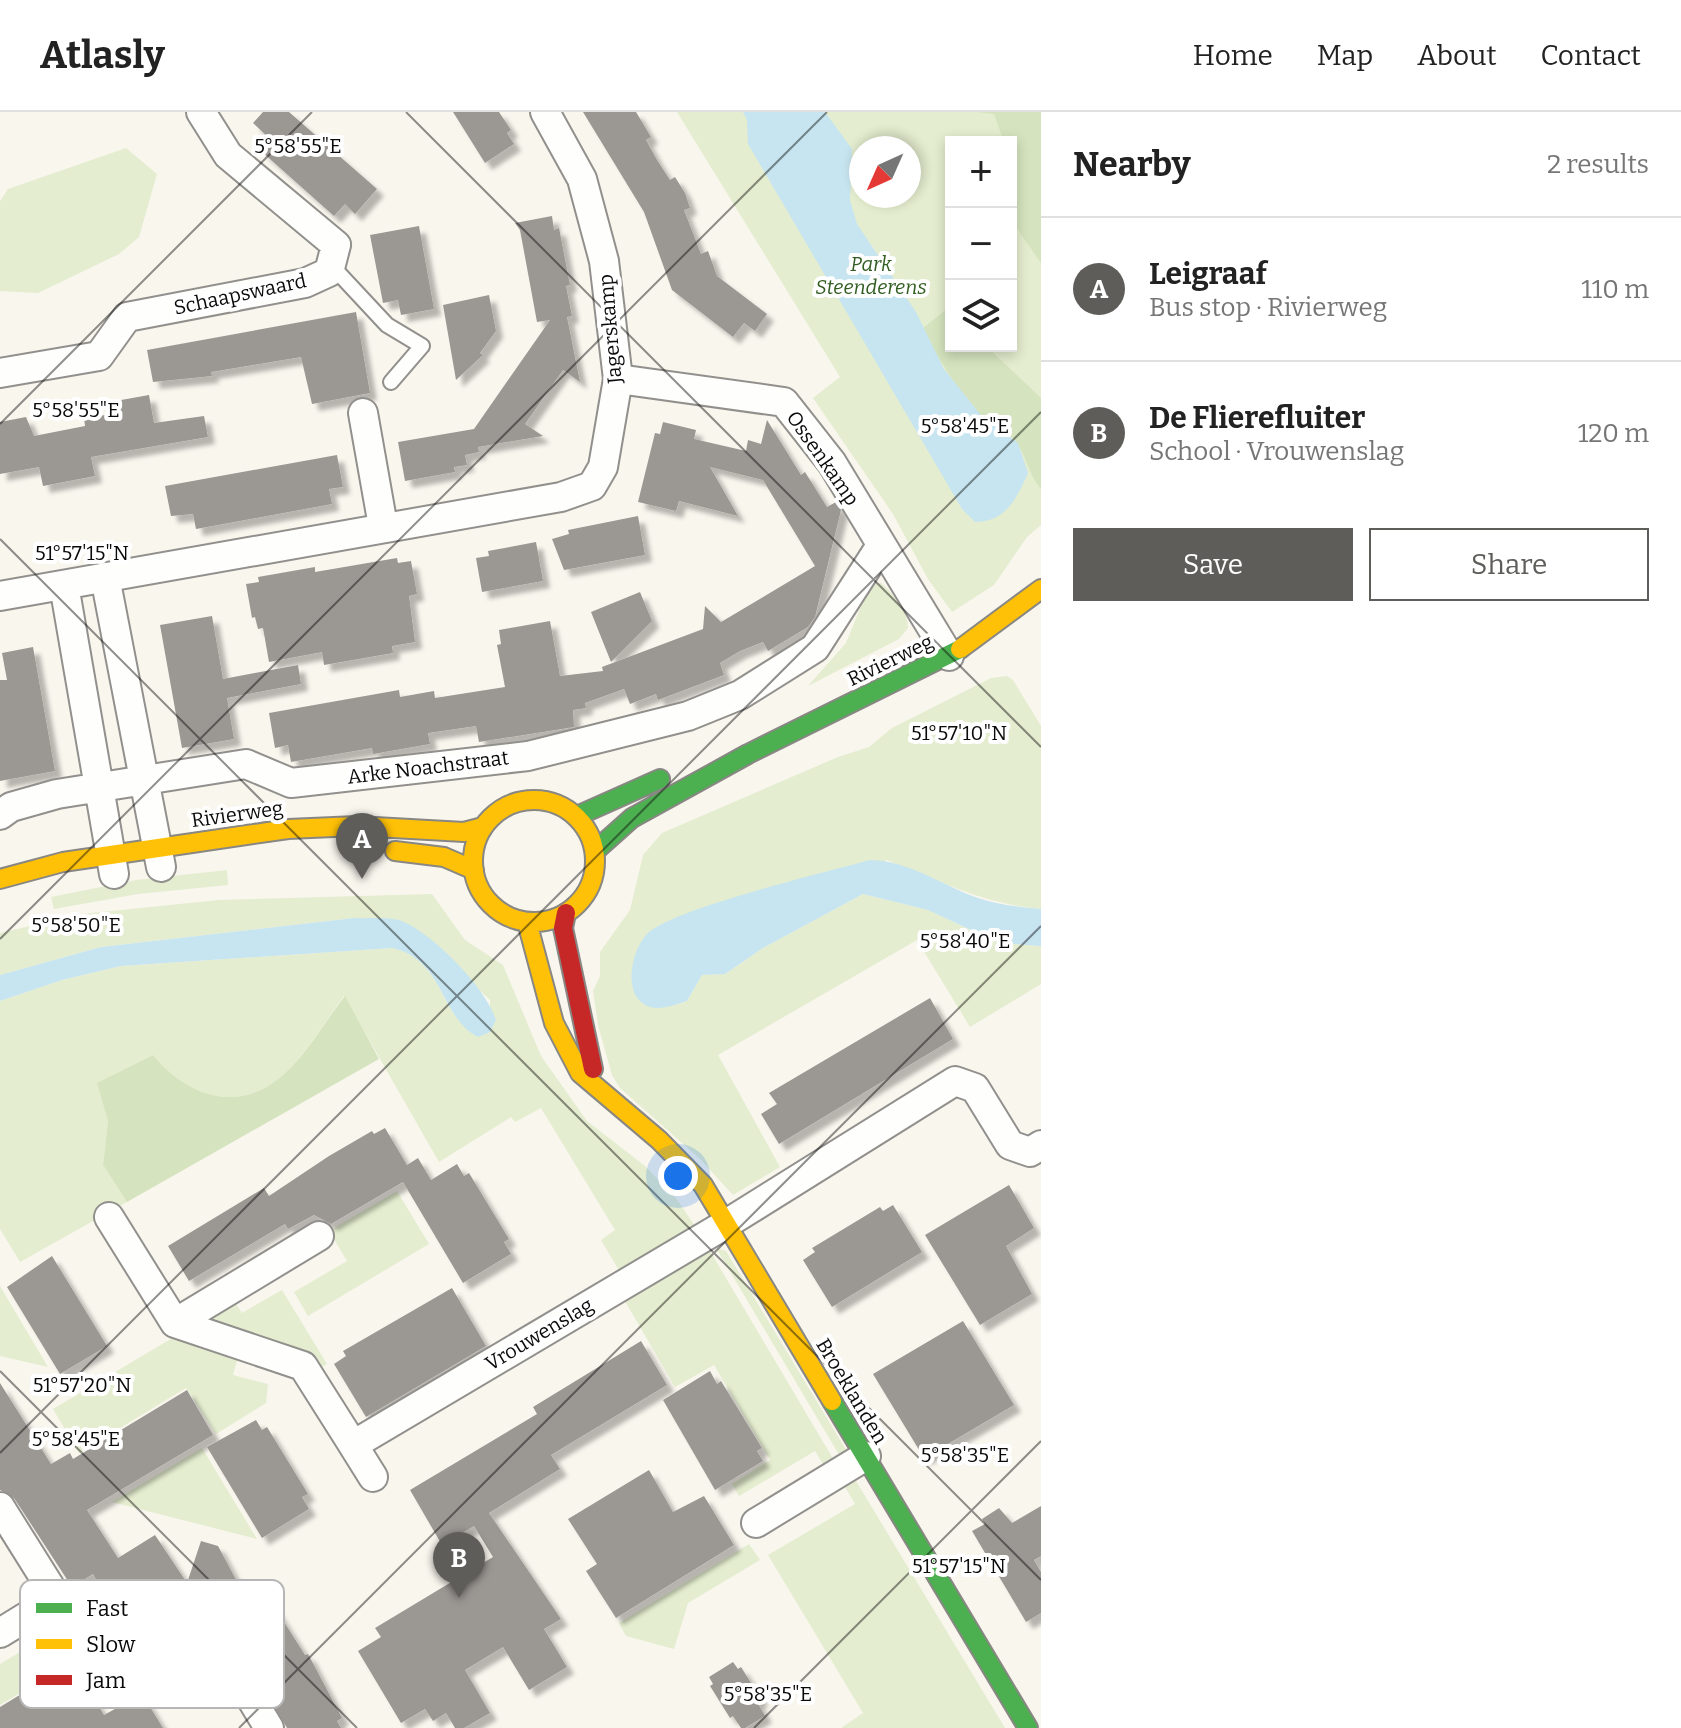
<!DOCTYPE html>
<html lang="en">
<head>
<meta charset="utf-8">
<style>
  body { margin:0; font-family:Bitter,serif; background:#f2f2f2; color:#222 }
  .controls { position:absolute; right:24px; top:24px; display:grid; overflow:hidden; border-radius:0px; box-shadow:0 4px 12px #0003 }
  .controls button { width:72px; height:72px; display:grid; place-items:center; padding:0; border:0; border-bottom:2px solid #e0e0e0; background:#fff; color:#222; font:40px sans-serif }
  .compass { position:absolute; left:849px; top:24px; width:72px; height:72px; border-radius:50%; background:#fff; box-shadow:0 4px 12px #0003; rotate:225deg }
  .you { position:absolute; left:678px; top:1064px; width:28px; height:28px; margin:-20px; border:6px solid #fff; border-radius:50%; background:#1a73e8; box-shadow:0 0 0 12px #1a73e833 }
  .badge { display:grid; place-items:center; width:52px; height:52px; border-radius:50%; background:#5e5d5a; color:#fff; font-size:26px; font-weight:700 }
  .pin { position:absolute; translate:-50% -66px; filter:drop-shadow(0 2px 4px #0008) }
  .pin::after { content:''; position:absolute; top:42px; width:28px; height:24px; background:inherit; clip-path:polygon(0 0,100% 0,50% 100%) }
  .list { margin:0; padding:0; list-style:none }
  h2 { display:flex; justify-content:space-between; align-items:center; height:104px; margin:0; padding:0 32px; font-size:34px }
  h2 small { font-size:26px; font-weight:400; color:#767676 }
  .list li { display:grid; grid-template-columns:52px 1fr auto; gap:24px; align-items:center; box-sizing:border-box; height:144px; padding:0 32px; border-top:2px solid #e0e0e0 }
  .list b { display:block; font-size:30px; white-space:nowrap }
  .list p { margin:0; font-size:26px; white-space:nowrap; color:#767676 }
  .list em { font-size:26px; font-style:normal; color:#767676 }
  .actions { display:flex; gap:16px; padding:24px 32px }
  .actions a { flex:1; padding:18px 0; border:2px solid #5e5d5a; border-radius:0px; text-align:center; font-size:28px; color:#5e5d5a }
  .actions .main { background:#5e5d5a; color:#fff }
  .icon { flex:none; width:44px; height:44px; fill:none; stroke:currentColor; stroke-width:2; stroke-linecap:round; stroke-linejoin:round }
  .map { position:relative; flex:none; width:1041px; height:1616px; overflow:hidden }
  header { display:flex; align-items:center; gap:48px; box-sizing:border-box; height:112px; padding:0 40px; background:#fff; border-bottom:2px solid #e0e0e0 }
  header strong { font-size:38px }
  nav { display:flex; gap:44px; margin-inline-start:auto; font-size:28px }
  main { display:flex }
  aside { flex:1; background:#fff }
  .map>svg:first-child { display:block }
</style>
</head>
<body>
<header>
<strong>Atlasly</strong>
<nav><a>Home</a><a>Map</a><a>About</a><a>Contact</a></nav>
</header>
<main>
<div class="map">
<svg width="1041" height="1616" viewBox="0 0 1041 1616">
  <defs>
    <filter id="shadow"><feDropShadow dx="7" dy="7" stdDeviation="2" flood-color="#0004"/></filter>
  </defs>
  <rect width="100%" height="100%" fill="#f9f6ee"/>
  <!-- green -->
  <path fill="#e4edcf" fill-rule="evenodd" d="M677 0H1041V413L1027 425 994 473 952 500 928 467 893 402 813 286 840 265ZM951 30H1011V234H951ZM861 36H909V84H861Z
    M126 36 157 62 139 125 119 142 38 181 0 179V89L8 77Z
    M875 471H881C893 481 908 500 908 516L899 527 808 574 846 531 863 489Z
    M1007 564 1013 568 1041 614V797C985 792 938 769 887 748L637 884C650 900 668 896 687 889L702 863 725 862 763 836 863 782 928 798 999 831 1041 834V872L970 915 917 828 718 943 780 1055 733 1083 700 1047 620 976 612 963 598 913 593 879 600 864V840L630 798 643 743 662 721 838 645 869 635 892 616 991 566Z
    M227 758 228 773 138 782 54 797 51 785 136 768Z
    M432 782 465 828 503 853 541 944 587 1009 645 1054 676 1086 695 1114 620 1160 601 1128 615 1118 541 996 515 1010 511 1005 439 1050 344 884C325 909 306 942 283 963 238 1003 187 984 153 943L98 971 108 1009 103 1053 127 1090 20 1150 0 1117V889L62 868 121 854 393 836C445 849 440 907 478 924L490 920V888L476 875 354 806 101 835 0 863V821L82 802 219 788Z
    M397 1079 429 1132 308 1204 294 1180 347 1149 329 1119Z
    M707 1134 835 1350 825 1355 815 1339 739 1384 732 1372 770 1348 714 1253 675 1275 622 1184Z
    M716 1136 726 1139 848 1341 841 1346Z
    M0 1174 48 1255 0 1244Z
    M282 1178 327 1252 319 1257 209 1211V1204L232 1186 242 1201Z
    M174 1225 238 1245 233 1263 268 1272 266 1291 216 1322 186 1276 79 1341 53 1297Z
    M202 1336 257 1427 112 1390Z
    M856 1369 1005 1616H841L863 1601 768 1443 855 1392 845 1375Z
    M749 1432 760 1448 688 1491 674 1537 626 1524 619 1511Z
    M69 1496 208 1533 100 1596 72 1550 0 1593V1552L53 1520 47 1509Z"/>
  <!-- forest -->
  <path fill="#d5e3be" d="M977 0H1041V151L1011 108V30H1004L994 2Z
    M948 196 951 234H986L1041 286V377C1029 363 1028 348 1018 333 1010 319 990 312 979 301 956 276 938 247 923 216Z
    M345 884 379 947 127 1090 103 1053 108 1009 97 971 153 943C187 984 238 1003 283 963 307 942 325 909 345 884Z"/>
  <!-- water -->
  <path fill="#c7e5f0" d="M743 0H825L852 37 850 88 857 112 916 200 944 257 980 302 1018 331 1028 361C1017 386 1006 410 975 410L962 397 748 32 747 8Z
    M870 748C908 748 943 774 978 786 999 793 1019 795 1041 797V834L999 831 928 798 863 782 763 836 725 862 702 863 687 889C675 893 657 900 645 893 622 880 632 836 648 821 675 796 827 760 870 748Z
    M354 806C369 807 390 804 404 810 435 824 486 876 496 908L490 920 478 925C440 906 445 849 393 836L121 854 62 868 0 889V863L101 835Z"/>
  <!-- building -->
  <path fill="#9b9894" filter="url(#shadow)" d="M263 0H289L377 77 355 102 345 92 334 104 261 39 271 28 253 11Z
    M453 0H499L511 18 507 21 514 32 485 51Z
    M583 0H636L651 25 646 28 657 48 670 68 675 65 685 81 690 96 684 98 701 142 708 139 717 164 767 202 755 219 744 211 733 225 672 178 644 100Z
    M552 104 554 118 559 116 570 173 566 174 572 204 567 205 580 270 563 258 525 312 543 324 478 335 479 340 465 343 467 353 454 355 455 360 405 369 398 330 474 317 550 208 537 210 520 118 515 111Z
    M419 114 434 197 401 203 398 188 383 191 370 123Z
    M489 183 496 219 480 241 483 243 456 268 443 193Z
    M356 200 370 281 312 292 301 245 211 260 212 264 153 270 147 238Z
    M149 283 154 311 204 304 208 325 91 345 95 364 43 374 39 355 0 362V310L26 305 34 324 85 314 84 306 112 302 110 290Z
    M767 308 801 363 805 360 827 395 836 390 841 398 815 505 808 515 768 539 763 530 740 539 720 551 724 563 658 588 656 582 630 592 624 577 585 591 586 596 573 598 574 615 479 630 476 614 428 621 430 632 373 642 372 636 291 650 288 633 275 636 269 601 399 578 400 585 434 579 435 586 505 575 497 533 501 532 499 518 550 509 560 564 603 559 602 555 703 517 705 494 721 510 815 454 763 368 710 355 738 404 679 389 676 399 638 390 655 321 660 322 663 310 696 318 694 327 746 339 748 328 761 332Z
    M337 343 343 375 329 377 332 392 196 417 193 402 171 404 165 374Z
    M638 404 645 443 564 458 552 427 569 422 568 418Z
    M536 430 543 469 482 480 476 446 489 444 488 439Z
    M397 446 398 451 411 449 417 482 409 484 415 530 392 534 393 541 324 553 322 540 269 550 263 516 258 517 255 505 252 506 246 472 259 470 258 465 315 455V460Z
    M640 480 652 509 611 550 591 500Z
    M212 504 223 567 298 553 301 572 227 586 234 627 182 636 160 513Z
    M33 535 55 659 0 669V568H7L2 541Z
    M930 886 953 927 779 1032 761 1002 777 992 769 981Z
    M385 1016 407 1053 418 1046 431 1068 457 1052 464 1064 469 1061 509 1127 504 1130 511 1142 463 1171 403 1070 331 1112 314 1103 288 1117 285 1112 189 1169 168 1134 264 1076 269 1084 329 1044 372 1019 374 1022Z
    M1009 1073 1034 1116 1006 1134 1032 1182 980 1213 925 1123Z
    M893 1093 922 1140 832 1195 803 1148 815 1140 812 1136 880 1095 883 1099Z
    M52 1144 107 1234 60 1262 7 1175Z
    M452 1176 486 1234 366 1305 334 1252 346 1244 343 1239Z
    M963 1209 1014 1293 924 1346 873 1262Z
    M641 1229 667 1273 551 1343 560 1357 489 1401 561 1507 544 1517 567 1555 529 1578 503 1535 465 1558 490 1601 464 1616H455L446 1601 433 1609 425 1597 401 1611 358 1539 381 1525 375 1516 493 1445 474 1414 442 1433 410 1378 537 1302 533 1295Z
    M710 1259 717 1272 721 1269 762 1336 757 1339 763 1349 715 1378 663 1288Z
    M0 1271 51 1352 70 1341 73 1347 187 1278 213 1323 87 1398 118 1446 155 1423 187 1471 201 1429 218 1434 242 1479 258 1469 305 1543 308 1542 342 1606 337 1609 341 1616H287L246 1546 252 1536 236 1509 229 1513 218 1493 200 1504 186 1486 168 1496 154 1478 137 1488 122 1471 103 1480 93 1462 75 1473 70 1472 14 1386 0 1378Z
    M256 1308 262 1318 267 1315 308 1382 302 1385 309 1397 262 1426 207 1335Z
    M649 1358 673 1400 704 1384 734 1433 616 1506 586 1459 597 1452 568 1407Z
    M1041 1394V1444L1034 1448 1041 1460V1501L1026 1510 972 1419 985 1412 982 1407 999 1396 1012 1411Z
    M733 1550 738 1557 741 1555 761 1587 757 1590 765 1604 745 1616H741L733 1604 730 1606 710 1574 713 1572 709 1565Z
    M72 1551 104 1603 142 1582 163 1616H0V1595Z"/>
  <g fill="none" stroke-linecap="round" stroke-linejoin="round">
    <!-- lane casing -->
    <g stroke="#92908d" stroke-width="18">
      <path id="lane" d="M331 153 387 213 422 234 391 270"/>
    </g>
    <!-- street casing -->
    <g stroke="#92908d" stroke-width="32">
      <path id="street" d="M0 261 99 244 127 205 305 171 329 160 336 133 228 43 201 0
        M618 267 784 290 832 351 949 544
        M363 301 383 414
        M105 465 161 755
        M64 473 114 762
        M0 484 561 385 592 374 603 355 618 267 604 149 582 67 545 0
        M0 703 11 695 57 682 246 652 291 671 528 644 688 604 740 583 815 536 880 435
        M109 1105 175 1211 303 1254 353 1333 726 1112 955 969 975 976 1010 1033 1030 1040 1041 1033
        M175 1211 319 1124
        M353 1333 373 1365
        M0 1395 57 1486 214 1525 269 1616
        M756 1411 866 1344
        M0 1521 57 1486"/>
    </g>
    <!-- fast casing -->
    <g stroke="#888783" stroke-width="22">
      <path id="fast" d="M577 704 660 667
        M595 739 632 706 748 642 960 537
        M832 1289 1028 1616"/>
    </g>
    <!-- slow casing -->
    <g stroke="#888783" stroke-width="22">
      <path id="slow" d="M960 537 1041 477
        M473 749a61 61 0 1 1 122 0a61 61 0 1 1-122 0Z
        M395 739 444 745 474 758
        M0 767 63 750 288 717 357 714 464 720 483 715
        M527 810 554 911 580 961 659 1028 703 1073 832 1289"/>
    </g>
    <!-- jam casing -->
    <g stroke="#888783" stroke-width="22">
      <path id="jam" d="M566 801 563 816 593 957"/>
    </g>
    <!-- lane -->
    <use href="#lane" stroke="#fefefc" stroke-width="14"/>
    <!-- street -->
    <use href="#street" stroke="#fefefc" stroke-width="28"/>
    <!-- fast -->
    <use href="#fast" stroke="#4caf50" stroke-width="18"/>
    <!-- slow -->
    <use href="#slow" stroke="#ffc107" stroke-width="18"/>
    <!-- jam -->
    <use href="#jam" stroke="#c62828" stroke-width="18"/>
  </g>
  <!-- ticks -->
  <path fill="none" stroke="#0a0a0a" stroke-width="2" stroke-opacity="0.45" d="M406 0 1041 635M0 312 312 0M0 427 1041 1468M0 827 827 0M0 1259 357 1616M0 1341 1041 300M239 1616 1041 814M754 1616 1041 1329"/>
  <g text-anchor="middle" stroke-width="8" stroke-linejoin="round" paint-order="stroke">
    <!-- park labels -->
    <g font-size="20" font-style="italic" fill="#315d20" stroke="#fff">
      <text x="871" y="159">Park<tspan x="871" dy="23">Steenderens</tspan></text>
    </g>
    <!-- street labels -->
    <g font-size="20" fill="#0a0a0a" stroke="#fff">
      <text transform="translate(240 182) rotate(-12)" y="7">Schaapswaard</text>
      <text transform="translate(610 217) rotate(-95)" y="7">Jagerskamp</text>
      <text transform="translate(823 346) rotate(55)" y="7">Ossenkamp</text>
      <text transform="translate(890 548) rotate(-26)" y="7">Rivierweg</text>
      <text transform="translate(428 655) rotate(-7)" y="7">Arke Noachstraat</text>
      <text transform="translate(237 702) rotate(-8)" y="7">Rivierweg</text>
      <text transform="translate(539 1222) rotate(-31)" y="7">Vrouwenslag</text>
      <text transform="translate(852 1279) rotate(59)" y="7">Broeklanden</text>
    </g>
  </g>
  <!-- legend -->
  <rect x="20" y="1468" width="264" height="128" rx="12" fill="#fff" stroke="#b6b6b6" stroke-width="2"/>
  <rect x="36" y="1491" width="36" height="10" fill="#4caf50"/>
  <rect x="36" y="1527" width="36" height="10" fill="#ffc107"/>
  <rect x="36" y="1563" width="36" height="10" fill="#c62828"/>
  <g font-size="22" fill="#0a0a0a">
    <text x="86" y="1504">Fast</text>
    <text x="86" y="1540">Slow</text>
    <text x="86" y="1576">Jam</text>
  </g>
  <g font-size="20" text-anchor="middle" fill="#0a0a0a" stroke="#fff" stroke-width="8" stroke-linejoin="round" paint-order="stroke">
    <text x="298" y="41">5°58'55"E</text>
    <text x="76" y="305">5°58'55"E</text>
    <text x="965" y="321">5°58'45"E</text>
    <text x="82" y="448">51°57'15"N</text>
    <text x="959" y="628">51°57'10"N</text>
    <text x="76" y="820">5°58'50"E</text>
    <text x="965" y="836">5°58'40"E</text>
    <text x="82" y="1280">51°57'20"N</text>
    <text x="76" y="1334">5°58'45"E</text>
    <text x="965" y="1350">5°58'35"E</text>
    <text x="959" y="1461">51°57'15"N</text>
    <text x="768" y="1589">5°58'35"E</text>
  </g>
</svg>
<div class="controls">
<button>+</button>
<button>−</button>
<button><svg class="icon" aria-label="layers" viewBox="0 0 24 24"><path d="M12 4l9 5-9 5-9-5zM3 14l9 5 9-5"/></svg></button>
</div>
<svg class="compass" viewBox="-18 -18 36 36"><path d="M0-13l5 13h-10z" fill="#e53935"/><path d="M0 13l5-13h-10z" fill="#767676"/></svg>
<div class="you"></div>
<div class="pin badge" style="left:362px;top:767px">A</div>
<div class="pin badge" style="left:459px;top:1486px">B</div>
</div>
<aside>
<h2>Nearby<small>2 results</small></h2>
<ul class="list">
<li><span class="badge">A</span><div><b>Leigraaf</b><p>Bus stop · Rivierweg</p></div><em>110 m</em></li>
<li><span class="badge">B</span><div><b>De Flierefluiter</b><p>School · Vrouwenslag</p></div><em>120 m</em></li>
</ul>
<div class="actions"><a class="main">Save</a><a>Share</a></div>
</aside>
</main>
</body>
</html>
